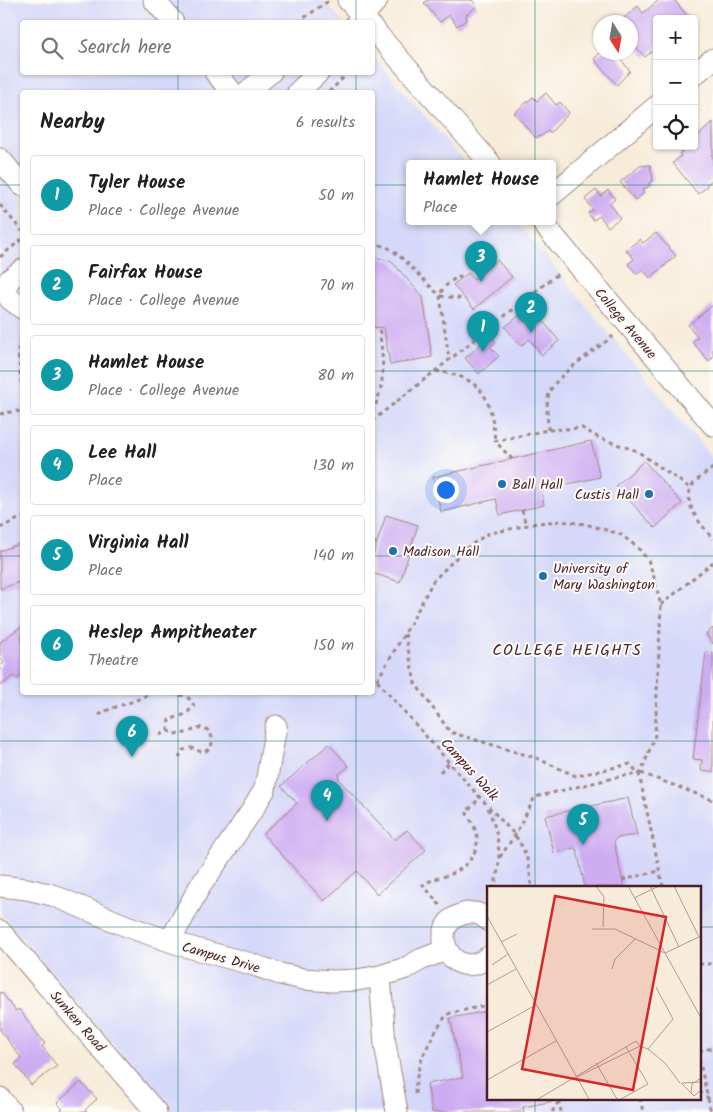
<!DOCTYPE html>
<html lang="en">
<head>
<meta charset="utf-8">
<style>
  body { margin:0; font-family:Kalam,sans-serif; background:#f2f2f2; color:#202124 }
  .controls { position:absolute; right:15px; top:15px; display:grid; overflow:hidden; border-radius:5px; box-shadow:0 1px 4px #0004 }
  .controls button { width:45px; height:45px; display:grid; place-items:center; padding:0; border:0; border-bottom:1px solid #e0e0e0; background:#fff; color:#202124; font:25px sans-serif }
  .compass { position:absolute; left:593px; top:15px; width:45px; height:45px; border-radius:50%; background:#fff; box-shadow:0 1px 4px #0004; rotate:169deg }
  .you { position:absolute; left:445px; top:489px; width:18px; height:18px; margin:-12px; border:4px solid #fff; border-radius:50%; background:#1a73e8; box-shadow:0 0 0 8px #1a73e833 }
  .badge { display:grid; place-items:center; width:32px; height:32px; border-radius:50%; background:#1f6fb2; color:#fff; font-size:16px; font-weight:700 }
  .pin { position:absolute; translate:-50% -41px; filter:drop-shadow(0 1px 2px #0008) }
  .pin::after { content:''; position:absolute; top:26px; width:18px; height:15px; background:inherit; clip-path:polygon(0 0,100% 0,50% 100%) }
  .popup { position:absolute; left:406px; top:160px; width:150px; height:65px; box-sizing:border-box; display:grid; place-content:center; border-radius:5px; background:#fff; filter:drop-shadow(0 1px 4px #0005); font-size:16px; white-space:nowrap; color:#757577 }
  .popup b { font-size:19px; color:#202124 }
  .popup::after { content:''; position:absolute; left:50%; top:100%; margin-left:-10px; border:10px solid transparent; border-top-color:#fff }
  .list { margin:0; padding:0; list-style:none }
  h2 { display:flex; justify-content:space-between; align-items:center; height:65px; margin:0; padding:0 20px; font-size:21px }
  h2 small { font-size:16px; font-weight:400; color:#757577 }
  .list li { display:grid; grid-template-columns:32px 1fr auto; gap:15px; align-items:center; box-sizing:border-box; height:80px; margin:0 10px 10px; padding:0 10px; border:1px solid #e0e0e0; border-radius:5px }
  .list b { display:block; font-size:19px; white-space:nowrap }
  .list p { margin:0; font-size:16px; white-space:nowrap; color:#757577 }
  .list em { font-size:16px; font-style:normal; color:#757577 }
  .icon { flex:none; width:28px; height:28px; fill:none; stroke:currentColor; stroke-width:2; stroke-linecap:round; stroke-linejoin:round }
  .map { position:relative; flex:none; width:713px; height:1112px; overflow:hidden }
  .search { position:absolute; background:#fff; box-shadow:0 1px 4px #0004; left:20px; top:20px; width:355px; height:55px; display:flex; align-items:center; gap:12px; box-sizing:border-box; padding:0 18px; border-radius:5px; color:#757577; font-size:19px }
  .panel { position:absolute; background:#fff; box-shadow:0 1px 4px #0004; left:20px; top:90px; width:355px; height:605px; border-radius:5px }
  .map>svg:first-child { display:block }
</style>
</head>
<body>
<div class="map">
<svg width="713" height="1112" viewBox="0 0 713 1112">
  <rect width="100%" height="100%" fill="#fdfcf7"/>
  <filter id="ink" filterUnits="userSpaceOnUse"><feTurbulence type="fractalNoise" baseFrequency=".02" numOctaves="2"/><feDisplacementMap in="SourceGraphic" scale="10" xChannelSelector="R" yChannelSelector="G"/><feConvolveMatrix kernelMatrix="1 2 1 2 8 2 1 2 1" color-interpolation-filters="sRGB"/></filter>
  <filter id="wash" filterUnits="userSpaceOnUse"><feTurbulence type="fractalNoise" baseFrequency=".0096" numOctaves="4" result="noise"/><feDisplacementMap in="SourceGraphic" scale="20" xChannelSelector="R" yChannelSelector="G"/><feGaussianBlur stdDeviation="1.12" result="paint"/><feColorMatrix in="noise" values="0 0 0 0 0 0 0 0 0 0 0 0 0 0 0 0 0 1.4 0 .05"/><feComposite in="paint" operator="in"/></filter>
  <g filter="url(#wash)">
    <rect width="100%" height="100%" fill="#f7ecd9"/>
    <!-- built -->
    <path fill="#d5d8f9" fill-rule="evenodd" d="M0 0H323L343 22H22V72H372L373 57 466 163H410V221H516L713 459V1112H171L0 913ZM22 92H372V692H22ZM488 887H699V1098H488Z"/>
    <g id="blocks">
      <!-- building -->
      <path fill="#cdacf2" d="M427 0H472L477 6 466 15 467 20 457 26 449 15 440 22 424 3Z
        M659 0H674L690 19H657V47L645 57 630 40V22H619L638 6 643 13Z
        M601 52H615L630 71 617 85 594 59Z
        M546 93 556 105 560 102 569 113 550 133 548 131 540 137 539 136 536 138 514 113 533 97 537 101Z
        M713 122V154L711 155 713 157V179L706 185 707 187 698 194 673 163 681 156 679 154 689 146H694V137L696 136 697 137Z
        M650 165 653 180 649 183 650 185 642 191 644 193 635 200 620 182 640 166Z
        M596 190 601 196 608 190 615 199 610 203 620 218 608 227 600 216 593 220 588 213 593 210 585 199Z
        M656 233 676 256 650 278 643 270 637 274 628 264 634 259 626 250 640 239 643 243Z
        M372 256 392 262 423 297 432 357 390 365 384 328 372 327Z
        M497 260 512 277 474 309 453 285 468 273 474 280Z
        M713 305V357L709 361 692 342 698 337 688 325Z
        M531 306 559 341 542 355 529 339 521 346 505 327Z
        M490 336 496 342 490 347 499 356 479 374 465 358Z
        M591 441 600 477 541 490 544 505 500 515 496 499 441 512 433 477Z
        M644 461 682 503 655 528 616 486Z
        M386 515 418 525 400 582 372 573V558Z
        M22 543V581L0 589V551Z
        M22 626V675L17 679 13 676 0 686V666L4 663 0 658V642Z
        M713 628V644L706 634Z
        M706 652 713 653V772L701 771 702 760 693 759Z
        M329 744 349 766 338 775 340 781 395 840 407 830 426 850 377 894 357 871 324 901 263 834 297 803 281 786Z
        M628 798 637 835 616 838 614 842 624 887H585L577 850 574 848 554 853 545 816Z
        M0 992H1L16 1011 19 1009 45 1044 42 1046 57 1066 31 1085 15 1064 22 1059 0 1030Z
        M488 1011V1098H554V1101L523 1107 524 1112H432L427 1084 463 1077 450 1018Z
        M81 1082 97 1099 85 1110 87 1112H62L61 1110 63 1109 57 1103Z"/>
    </g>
  </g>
  <g filter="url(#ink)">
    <use href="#blocks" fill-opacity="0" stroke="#a08682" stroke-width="1"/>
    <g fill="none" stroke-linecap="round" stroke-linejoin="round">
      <!-- minor casing -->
      <g stroke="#a08682" stroke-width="23">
        <path id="minor" d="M154 0 173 22
          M348 0 368 22
          M357 22 377 0
          M372 28 490 163
          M215 72 232 92
          M694 75 713 59
          M247 92 271 72
          M298 92 319 72
          M0 159 22 185
          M552 195 657 106
          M541 221 713 425
          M22 270 9 280 5 291 10 299 22 308
          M0 886 27 889 52 895 129 927 181 945 251 964 280 974 303 979 333 981 357 980 380 976 406 968 422 959 446 950
          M488 920C481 913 472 911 463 914 423 925 453 986 488 957
          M0 931 156 1112
          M170 941 199 888 251 812 265 789 276 726
          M380 976 385 1044 397 1112
          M0 1098 11 1112"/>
      </g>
      <!-- path -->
      <path stroke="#a08682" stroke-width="3" stroke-dasharray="4 4" stroke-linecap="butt" d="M298 22 327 2 325 0
        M329 92 349 72
        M0 205 22 231
        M372 242 391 249 404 260 440 296 449 359
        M0 257 22 239
        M461 278 458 276 443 288 440 296 465 299
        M22 332 18 350 22 390
        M436 371C483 378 491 396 495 441
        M372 412C387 385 383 357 379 328
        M0 414 16 411 22 412
        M372 421 559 273
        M548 430C548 417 545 402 550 391 558 374 597 349 613 336
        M512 459 495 441 548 430 582 428 599 438 637 451 690 488
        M713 468C706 473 697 479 692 486 681 504 703 526 713 539
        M522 510 526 526
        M0 528 22 517
        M372 542 377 543
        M661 605 713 562
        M405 634 415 683 450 732 536 758 576 776 630 764 639 774 663 887
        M372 675 475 792 515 835 523 848 528 862 532 887
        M377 680 412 621 433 581 465 549 487 534 537 523 561 521 585 524 620 534 637 547 648 560 654 577 661 606 655 735 641 773 622 776 535 797 515 835 500 857
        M99 715C115 704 136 704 151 692
        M168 730 173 734C177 733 181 734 185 733 192 732 197 726 204 728 213 731 216 746 206 751 200 753 196 749 191 748 188 748 185 750 183 750L179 757
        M160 735 168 730 169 720 186 714 194 706C188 691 176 697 164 692
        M440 772 449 763
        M641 773 713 800
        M488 808C499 835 503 859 494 887
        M622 880 659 871
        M440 905 423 885C432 879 439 878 449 875 467 868 483 850 475 829 473 823 469 817 466 812L480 798
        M699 964H713
        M699 1051 713 1048
        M699 1059 711 1112
        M699 1092 713 1101
        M415 1094C416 1063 430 1039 447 1014L488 1005
        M640 1098 643 1112
        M559 1100 561 1112
        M552 1112 561 1098"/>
      <!-- minor -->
      <use href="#minor" stroke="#fff" stroke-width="21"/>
    </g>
  </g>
  <!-- grid -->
  <path fill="none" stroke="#0f766e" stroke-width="1" stroke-opacity="0.55" d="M178 0V22M356 0V22M535 0V887M178 72V92M356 72V92M0 185H22M372 185H713M0 371H22M372 371H713M0 556H22M372 556H713M178 692V1112M356 692V1112M0 741H713M0 927H488M699 927H713M535 1098V1112"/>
  <!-- markers -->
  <g fill="#1f6fb2" stroke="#fdfcf7" stroke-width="2">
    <circle cx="502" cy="484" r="5"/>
    <circle cx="649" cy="494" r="5"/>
    <circle cx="393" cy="551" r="5"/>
    <circle cx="543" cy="576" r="5"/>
  </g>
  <g text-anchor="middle" stroke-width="4" stroke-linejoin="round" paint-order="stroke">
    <!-- street labels -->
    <g font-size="14" fill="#4a1f2b" stroke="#fdfcf7">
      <text transform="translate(626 323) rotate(50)" y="5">College Avenue</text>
      <text transform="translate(470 769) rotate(48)" y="5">Campus Walk</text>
      <text transform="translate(221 957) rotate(16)" y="5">Campus Drive</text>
      <text transform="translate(78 1021) rotate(49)" y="5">Sunken Road</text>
    </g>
    <!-- poi labels -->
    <g font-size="14" fill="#4a1f2b" stroke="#fdfcf7" text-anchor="start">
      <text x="512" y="489">Ball Hall</text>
      <text x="639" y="499" text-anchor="end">Custis Hall</text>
      <text x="403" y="556">Madison Hall</text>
      <text x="553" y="573">University of<tspan x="553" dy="16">Mary Washington</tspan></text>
    </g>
    <!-- quarter labels -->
    <g font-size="16" letter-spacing="1" fill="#4a1f2b" stroke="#fdfcf7">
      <text x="567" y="655">COLLEGE HEIGHTS</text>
    </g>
  </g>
  <!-- overview -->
  <g transform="translate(487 886)">
    <rect width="214" height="214" fill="#f7ecd9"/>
    <path fill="none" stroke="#b29a93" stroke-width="1" d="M109 0 117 11 116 41M141 0 214 132M163 0 192 61M187 0 212 51M147 12 172 0M0 30 102 213M105 43H128L178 67M14 56 30 48M178 67 214 50M5 79 21 68M125 83 128 73 148 53M0 99 29 83M0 146 49 119M153 160 161 163 178 177 193 197M161 163 186 133 169 101M109 177 130 213M90 191 153 160M0 194 69 155M194 197 207 210 214 204M195 197 214 196M204 207 205 198 214 192M51 213 149 155 153 160M134 213 161 198 139 161"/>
    <path fill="#d62828" fill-opacity="0.15" stroke="#d62828" stroke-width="2.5" d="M68 10 179 31 146 204 35 183Z"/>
    <rect width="214" height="214" fill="none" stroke="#4a1f2b" stroke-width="2.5"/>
  </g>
</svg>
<div class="controls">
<button>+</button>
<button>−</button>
<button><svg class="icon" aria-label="locate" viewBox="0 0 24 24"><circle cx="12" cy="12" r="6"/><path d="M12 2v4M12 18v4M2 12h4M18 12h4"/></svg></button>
</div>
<svg class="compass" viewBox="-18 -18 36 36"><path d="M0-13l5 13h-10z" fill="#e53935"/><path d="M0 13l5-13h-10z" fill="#757577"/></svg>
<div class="you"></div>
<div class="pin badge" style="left:483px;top:352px;background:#0f9aa8">1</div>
<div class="pin badge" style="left:531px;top:333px;background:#0f9aa8">2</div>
<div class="pin badge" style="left:481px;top:282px;background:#0f9aa8">3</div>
<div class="popup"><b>Hamlet House</b>Place</div>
<div class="pin badge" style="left:327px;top:821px;background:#0f9aa8">4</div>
<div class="pin badge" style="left:583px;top:845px;background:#0f9aa8">5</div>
<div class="pin badge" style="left:132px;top:757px;background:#0f9aa8">6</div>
<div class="search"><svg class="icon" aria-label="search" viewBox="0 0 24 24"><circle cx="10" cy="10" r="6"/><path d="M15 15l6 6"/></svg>Search here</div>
<section class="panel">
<h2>Nearby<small>6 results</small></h2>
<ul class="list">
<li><span class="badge" style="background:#0f9aa8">1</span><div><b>Tyler House</b><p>Place · College Avenue</p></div><em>50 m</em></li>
<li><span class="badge" style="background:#0f9aa8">2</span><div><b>Fairfax House</b><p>Place · College Avenue</p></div><em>70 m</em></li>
<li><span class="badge" style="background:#0f9aa8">3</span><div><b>Hamlet House</b><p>Place · College Avenue</p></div><em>80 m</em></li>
<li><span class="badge" style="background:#0f9aa8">4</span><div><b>Lee Hall</b><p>Place</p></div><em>130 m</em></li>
<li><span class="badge" style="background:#0f9aa8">5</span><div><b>Virginia Hall</b><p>Place</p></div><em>140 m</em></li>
<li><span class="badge" style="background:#0f9aa8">6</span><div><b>Heslep Ampitheater</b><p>Theatre</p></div><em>150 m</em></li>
</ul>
</section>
</div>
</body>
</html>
